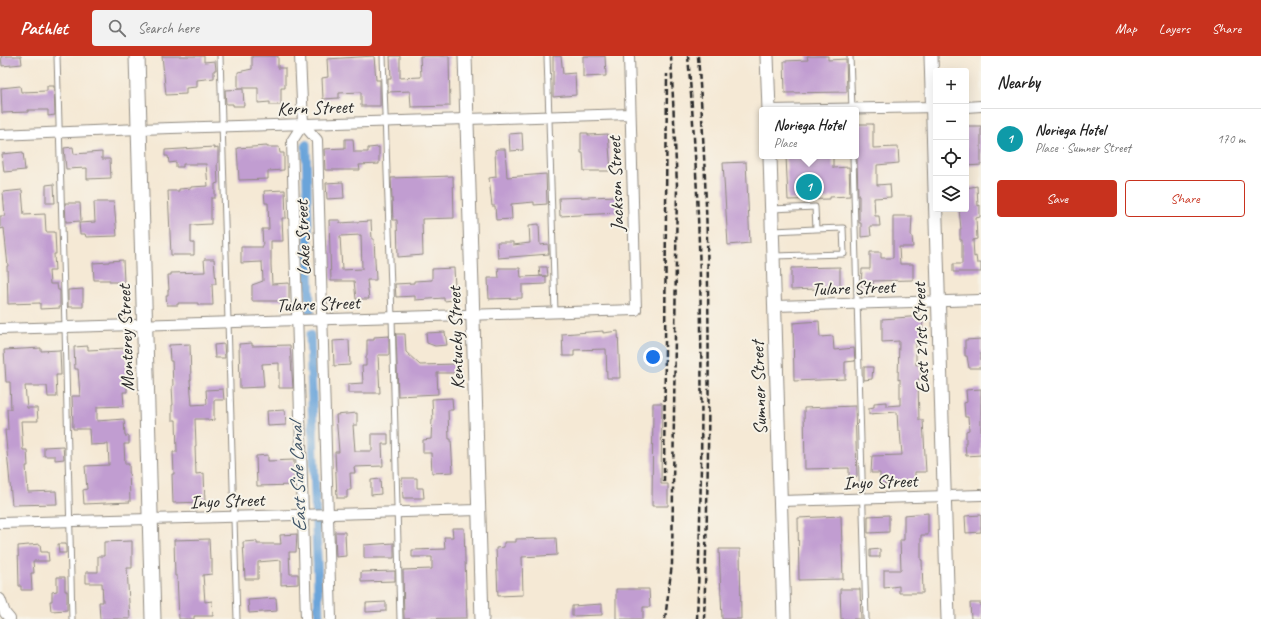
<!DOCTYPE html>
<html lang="en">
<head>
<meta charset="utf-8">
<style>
  body { margin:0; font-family:Caveat,sans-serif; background:#f2f2f2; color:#222 }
  .controls { position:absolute; right:12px; top:12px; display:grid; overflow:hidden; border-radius:4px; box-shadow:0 4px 16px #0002 }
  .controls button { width:36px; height:36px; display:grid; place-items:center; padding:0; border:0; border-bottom:1px solid #e0e0e0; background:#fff; color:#222; font:20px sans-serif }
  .you { position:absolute; left:653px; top:301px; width:14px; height:14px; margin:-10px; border:3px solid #fff; border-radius:50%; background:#1a73e8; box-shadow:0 0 0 6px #1a73e833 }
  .badge { display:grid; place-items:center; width:26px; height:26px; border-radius:50%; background:#c8321e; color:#fff; font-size:13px; font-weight:700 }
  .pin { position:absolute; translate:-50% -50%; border:2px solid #fff; box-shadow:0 1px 4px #0006 }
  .popup { position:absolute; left:759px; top:51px; width:100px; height:52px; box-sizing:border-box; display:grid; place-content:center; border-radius:4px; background:#fff; filter:drop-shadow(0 1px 3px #0005); font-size:13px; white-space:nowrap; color:#767676 }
  .popup b { font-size:15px; color:#222 }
  .popup::after { content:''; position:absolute; left:50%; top:100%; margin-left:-8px; border:8px solid transparent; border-top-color:#fff }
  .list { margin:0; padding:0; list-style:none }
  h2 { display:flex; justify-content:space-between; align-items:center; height:52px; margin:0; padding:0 16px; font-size:17px }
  h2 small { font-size:13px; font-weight:400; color:#767676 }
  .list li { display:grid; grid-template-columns:26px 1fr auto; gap:12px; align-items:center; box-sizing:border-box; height:60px; padding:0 16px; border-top:1px solid #e0e0e0 }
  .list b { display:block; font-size:15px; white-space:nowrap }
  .list p { margin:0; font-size:13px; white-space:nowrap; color:#767676 }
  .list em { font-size:13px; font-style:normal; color:#767676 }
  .actions { display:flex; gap:8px; padding:12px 16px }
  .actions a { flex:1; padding:9px 0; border:1px solid #c8321e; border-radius:4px; text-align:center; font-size:14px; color:#c8321e }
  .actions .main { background:#c8321e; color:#fff }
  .icon { flex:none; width:22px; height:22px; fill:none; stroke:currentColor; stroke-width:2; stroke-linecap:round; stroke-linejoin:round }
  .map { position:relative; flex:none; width:981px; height:563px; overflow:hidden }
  header { display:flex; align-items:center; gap:24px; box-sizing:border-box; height:56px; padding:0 20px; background:#c8321e; color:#fff }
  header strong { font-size:19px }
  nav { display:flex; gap:22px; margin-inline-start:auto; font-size:14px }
  .search { width:280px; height:36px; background:#f2f2f2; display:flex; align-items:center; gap:10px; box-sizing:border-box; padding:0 14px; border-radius:4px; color:#767676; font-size:15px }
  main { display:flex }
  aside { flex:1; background:#fff }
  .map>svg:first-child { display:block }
</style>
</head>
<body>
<header>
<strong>Pathlet</strong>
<div class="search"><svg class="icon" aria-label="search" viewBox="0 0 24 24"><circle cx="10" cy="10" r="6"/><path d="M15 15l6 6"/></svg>Search here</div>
<nav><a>Map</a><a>Layers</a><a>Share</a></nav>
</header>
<main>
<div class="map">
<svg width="981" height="563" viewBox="0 0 981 563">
  <rect width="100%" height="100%" fill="#f7f3e8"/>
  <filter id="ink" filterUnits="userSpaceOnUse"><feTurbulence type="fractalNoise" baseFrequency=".025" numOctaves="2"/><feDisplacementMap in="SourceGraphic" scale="8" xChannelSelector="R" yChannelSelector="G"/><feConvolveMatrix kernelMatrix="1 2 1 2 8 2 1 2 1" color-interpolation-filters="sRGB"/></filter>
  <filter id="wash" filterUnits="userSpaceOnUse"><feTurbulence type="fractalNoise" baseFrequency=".012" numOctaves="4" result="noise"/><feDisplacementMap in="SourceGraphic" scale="16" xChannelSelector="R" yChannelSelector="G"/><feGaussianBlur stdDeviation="0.9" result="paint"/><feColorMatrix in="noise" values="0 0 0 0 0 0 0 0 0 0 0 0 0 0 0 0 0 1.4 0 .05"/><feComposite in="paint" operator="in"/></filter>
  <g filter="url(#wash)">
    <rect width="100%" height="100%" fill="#f5e9d5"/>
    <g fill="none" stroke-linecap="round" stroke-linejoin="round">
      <!-- canal -->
      <path stroke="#6aa4da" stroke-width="9" d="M306 88 310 257
        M310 279 319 563"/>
    </g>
    <g id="blocks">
      <!-- building -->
      <path fill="#c19dd1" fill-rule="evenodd" d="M1 0H21L22 8 2 10Z
        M162 0H204V6L215 5 216 14H214V22L197 24V31L186 32V38L166 39Z
        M252 0H278V12H285V32H281V49H270V46L258 47V32H238V16L252 13Z
        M374 0 376 24H380V50H361V36L339 37V42L323 43 322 22 328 21 327 3Z
        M390 0H400V22L421 21 420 0H449L450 50 411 51 410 35 388 36V23H391Z
        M553 0H561L563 18 575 17 576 39 553 41Z
        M583 0H605L606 20 583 21Z
        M807 0H828V4L846 3 847 36 785 37 784 5 808 4Z
        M20 30 21 36 47 35V30H54L55 59 48 60V54H28V56L2 57 1 32Z
        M243 33 244 50H233V48H226L225 34Z
        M856 68H873V92L898 91 899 107 877 109V129L890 128 891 141 874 142 875 160H879L880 170H870L871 180 861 181V167H859V140H858Z
        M966 70H981V109L966 110Z
        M522 77 523 94 510 95 509 78Z
        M581 77H588V79L608 78 611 115H584L583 97H581Z
        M345 83H353L354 96H368V92L379 91V108L359 109 360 114H325L324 93 345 92Z
        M267 90V91H279L280 97H284V114L268 115V123L239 124 237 92Z
        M73 91 74 98 102 96V103H110L111 122 87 123V112L66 113 64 92Z
        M214 91V93L218 92V107H217L218 127 215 128V142H211V168L191 169V187H194V199H171L168 135H179V133L191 132V131L208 130 206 108H183V111H176V106L169 107 168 100H165V94Z
        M498 93H505L507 121 546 118 547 148 534 149V146L511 148 512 163 496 164 495 150H492L489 122 496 121 495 94Z
        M23 96 25 114 4 116 2 98Z
        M786 100H833V112L849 111 850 140 830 141V143L788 144Z
        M746 106 750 187 728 189 723 107Z
        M453 120 454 162 422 163 423 199 398 201 397 164H393L391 122Z
        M343 126 344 142 327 143 326 127Z
        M54 128 55 147H46V129Z
        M977 130 978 150 980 149V161L976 162 977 183 973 184 974 201 976 200 977 207H981V216H953V208H962V184H960V173H961L959 153H966V132Z
        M22 134 24 159 45 158 46 176H55L56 198H54L55 215H49L50 228H57L58 234H60V252L40 253V247L8 248 7 210H8L4 172 0 173V160H5L3 136Z
        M285 134 286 162H282L283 185H271V209L272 228 289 227V245H252V229L263 225 262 206 241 207V191H263L262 173H269L268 147H265L264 135Z
        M617 140 618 157 560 160 559 142Z
        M94 146H114L117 180 86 181 85 178H80L79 167 95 166Z
        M65 147H80L81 165 66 166Z
        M893 160H912L911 180H912L913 191H899L900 208H913V224L873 225V230H861L862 213H870V196H881V202H893Z
        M329 164H340V167L371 165 372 183H374L376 224H367L369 243H356L354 225H331ZM361 179 362 213 342 214 340 180Z
        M539 168 540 189 548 188 549 198 498 202 497 186H513V189L530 187 529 169Z
        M204 203H214L216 228H212L213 249H198V247H178V249H167L166 239H168V234H169L168 219H171V217L205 216Z
        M123 204 124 226H110V224H94L93 207 109 206V205Z
        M539 211H547L548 220H540Z
        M840 211V232L791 234V212Z
        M454 212 455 231H457V241L454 244 444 245V242L415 244V240L396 241 395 228 414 227V225L432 224V213Z
        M498 212H520L521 221 546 220V228L522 229V242L489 243 488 222H499Z
        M83 233V251H68V234Z
        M923 260 922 283 916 284V309L920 308 921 323H918L919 364H923L926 416H915V427L880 428V417H871L872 400 902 399 900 375H898L897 356 869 358V352L874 351V347L886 346V350L900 349V323L898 324 899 285 882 286V263Z
        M819 265 820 281 833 280 834 294 854 292 855 305 845 306V323L794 325 793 267Z
        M603 275V277L618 275 620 322H607L606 293 574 294V300H563L562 278Z
        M445 276 447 289 435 290 427 287 426 277Z
        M396 278H405L406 296 420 309 458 308V317H437L438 338 398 340Z
        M389 280V299H378L380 337H348V328L363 327 362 310H366V300H367V284H374V281Z
        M981 283V312H969L967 300H965V284Z
        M349 284 350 309 334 310 333 285Z
        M252 287V290L290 289 293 332H279V307L262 308 264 331 240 332 239 288Z
        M190 288 191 324H190L192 349 207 348 206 334 223 333 224 344H214V364L208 365V363H195L196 390H195L196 418 204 417 205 446 173 447 172 418H174L173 396H177L176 364H172V349H173L172 330H173L172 305H170L169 289Z
        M224 288 225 302H215L214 289Z
        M88 290V294L127 292V336H123L124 350 97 351V365L124 363 125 380H129V388H124L125 408H129L130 446 84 448 83 434 87 433 85 410 109 409 108 388 90 389 89 373H73L72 340H80L78 313H75L74 291Z
        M41 292V295L60 294 61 319H56L57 341H48L47 330H25L27 352H37L38 365H21L23 394H27L28 410H26L28 436 56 435 57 448 12 449 5 374H8L7 353H11L10 326H6L4 294Z
        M864 311H873L872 323 864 324Z
        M981 333V399L966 400 965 387H966V375L969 374 968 361H965L964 347 967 346 966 334Z
        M452 342 453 354H448L449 383H451L453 416 432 417 431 397H423V384L431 383 432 364H433L432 343Z
        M653 347H662L661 428H668V450H652Z
        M855 350 857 421H849V412L805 413 804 352Z
        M285 354 286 369 268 370 267 355Z
        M357 357V369H353L355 395H372V378H388V388H382L383 410 354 411 355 417H350L351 434H347V442H337L335 396H339L336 359Z
        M63 390 64 403 55 404V400H44V391Z
        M268 399V405L294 404V429L257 430 256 400Z
        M402 422H417V432H423L424 442H403Z
        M380 423 381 438 371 439V424Z
        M928 457V479H921V504H922L923 537H899V530L884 532V514H901L900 484H904V459Z
        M889 459V476L868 477V460Z
        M981 459V476L966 477 965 460Z
        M841 460 843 523 799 524 798 462Z
        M452 472H464L467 562 404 563 403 514 432 513V501H412V494L445 493 444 481H453Z
        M335 476H345L346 500 336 501Z
        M297 478 296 496H289L290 518H298V528L281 529V504L258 506V523H245L243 486 257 485V488H281L280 479Z
        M556 482 557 499 522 501 523 539 498 540 496 492 504 491V486H516V483Z
        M209 483 210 503H212V518L203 519 205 546 212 545 213 560H194V563H179L177 520H175L174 484Z
        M132 485V512H127L130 563H100L99 546H103L102 527H86V516H98V500H104V486Z
        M394 487V502H364V489Z
        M40 488 41 496H48L49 505H33L34 517H31L32 534H21V530H19L18 490Z
        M58 488H66V497H59Z
        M719 493H740L741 563H722Z
        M880 493V501H870V494Z
        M395 515V525L361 526V516Z
        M57 521H65V535H67V554L51 555 50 545H52V536L57 535Z
        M616 533H649L650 551H643V563H616Z
        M840 533H860L861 563H841Z
        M276 542 277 555 249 557 248 544Z
        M386 546V555L366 556V547Z
        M970 547H981V563H971Z
        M602 548V559L572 560V550Z"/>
    </g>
  </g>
  <g filter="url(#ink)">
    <use href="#blocks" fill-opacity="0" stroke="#908a80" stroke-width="1"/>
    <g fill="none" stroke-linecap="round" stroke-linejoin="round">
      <!-- service casing -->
      <g stroke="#908a80" stroke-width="7">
        <path id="service" d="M57 0 65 271 72 563
          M220 0 237 563
          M383 0 392 261 400 563
          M547 0 555 256
          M850 0 852 53
          M853 100 866 563
          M772 153 815 151 816 173 843 172 844 198 774 200
          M773 175 816 173"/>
      </g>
      <!-- minor casing -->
      <g stroke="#908a80" stroke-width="12">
        <path id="minor" d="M300 0 303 68 292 85 306 563
          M966 51 981 50
          M770 54 936 51
          M303 68 317 84 331 563
          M0 79 139 73 630 58
          M775 250 981 244
          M0 273 636 254 629 0
          M781 445 981 439
          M0 467 479 454
          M0 543 5 557 10 563"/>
      </g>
      <!-- tertiary casing -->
      <g stroke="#908a80" stroke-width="15">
        <path id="tertiary" d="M465 0 482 563
          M767 0 769 54
          M931 0 948 563
          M770 100 784 563"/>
      </g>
      <!-- secondary casing -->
      <g stroke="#908a80" stroke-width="17">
        <path id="secondary" d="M137 0 153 563"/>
      </g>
      <!-- service -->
      <use href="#service" stroke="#fff" stroke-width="5"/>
      <!-- minor -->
      <use href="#minor" stroke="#fff" stroke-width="10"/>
      <!-- tertiary -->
      <use href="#tertiary" stroke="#fff" stroke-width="13"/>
      <!-- secondary -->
      <use href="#secondary" stroke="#fff" stroke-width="15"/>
      <!-- rail -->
      <path stroke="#2b2b2b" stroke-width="2.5" stroke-dasharray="6 3" stroke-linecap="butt" d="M688 0C704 187 704 376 697 563
        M698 0C712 187 710 375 704 563
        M664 426 667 18
        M665 563 672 508 677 129 671 0"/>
    </g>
  </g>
  <g text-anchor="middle" stroke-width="4" stroke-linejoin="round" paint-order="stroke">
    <!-- street labels -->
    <g font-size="19" fill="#2b2b2b" stroke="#f7f3e8">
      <text transform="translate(315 51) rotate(-2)" y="7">Kern Street</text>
      <text transform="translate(615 128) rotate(-92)" y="7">Jackson Street</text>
      <text transform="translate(302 182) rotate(-92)" y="7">Lake Street</text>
      <text transform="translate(853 231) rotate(-2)" y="7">Tulare Street</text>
      <text transform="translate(318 247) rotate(-2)" y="7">Tulare Street</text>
      <text transform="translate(125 282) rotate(-92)" y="7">Monterey Street</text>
      <text transform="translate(455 282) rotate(-92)" y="7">Kentucky Street</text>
      <text transform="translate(920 282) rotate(-92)" y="7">East 21st Street</text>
      <text transform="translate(758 332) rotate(-92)" y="7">Sumner Street</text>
      <text transform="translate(880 425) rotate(-2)" y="7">Inyo Street</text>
      <text transform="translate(227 444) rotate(-2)" y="7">Inyo Street</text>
    </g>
    <!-- water labels -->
    <g font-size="20" font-style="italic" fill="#415568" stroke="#f7f3e8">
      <text transform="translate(297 422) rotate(-92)" y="7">East Side Canal</text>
    </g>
  </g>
</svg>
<div class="controls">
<button>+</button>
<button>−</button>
<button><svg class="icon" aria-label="locate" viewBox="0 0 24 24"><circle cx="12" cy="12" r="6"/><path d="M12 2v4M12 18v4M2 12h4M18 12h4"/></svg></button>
<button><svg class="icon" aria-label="layers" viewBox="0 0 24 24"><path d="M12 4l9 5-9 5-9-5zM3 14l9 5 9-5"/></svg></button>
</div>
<div class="you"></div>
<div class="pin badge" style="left:809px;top:131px;background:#0f9aa8">1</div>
<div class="popup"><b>Noriega Hotel</b>Place</div>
</div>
<aside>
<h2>Nearby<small></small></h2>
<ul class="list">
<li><span class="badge" style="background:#0f9aa8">1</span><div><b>Noriega Hotel</b><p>Place · Sumner Street</p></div><em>170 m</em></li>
</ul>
<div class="actions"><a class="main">Save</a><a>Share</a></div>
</aside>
</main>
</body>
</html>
